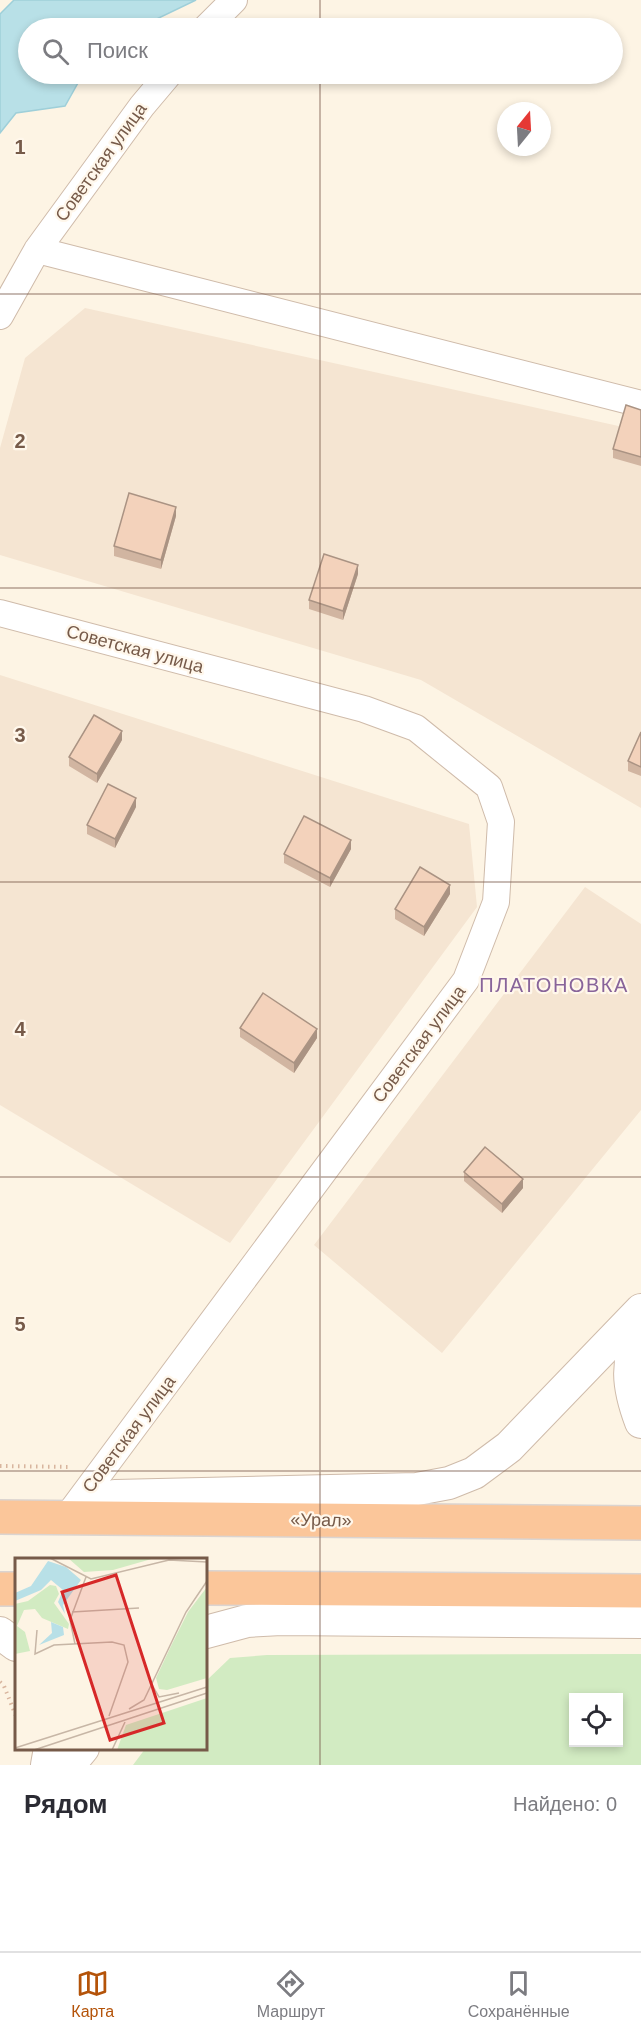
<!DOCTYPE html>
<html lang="ru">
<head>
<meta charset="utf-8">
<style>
  body { margin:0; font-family:Helvetica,sans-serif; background:#f7f7f7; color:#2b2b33 }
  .controls { position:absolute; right:18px; bottom:18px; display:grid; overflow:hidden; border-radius:0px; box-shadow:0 3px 9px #0003 }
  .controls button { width:54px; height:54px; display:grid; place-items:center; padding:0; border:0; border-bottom:2px solid #e1e1e2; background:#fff; color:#2b2b33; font:30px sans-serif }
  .compass { position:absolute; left:497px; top:102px; width:54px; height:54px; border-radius:50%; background:#fff; box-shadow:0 3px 9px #0003; rotate:18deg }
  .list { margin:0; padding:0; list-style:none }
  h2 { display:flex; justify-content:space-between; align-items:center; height:78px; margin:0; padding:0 24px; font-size:26px }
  h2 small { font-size:20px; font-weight:400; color:#7c7c81 }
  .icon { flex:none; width:33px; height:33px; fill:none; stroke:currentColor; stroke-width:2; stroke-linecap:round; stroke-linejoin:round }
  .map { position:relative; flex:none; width:641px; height:1765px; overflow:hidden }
  .search { position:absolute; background:#fff; box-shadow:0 3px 9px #0003; left:18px; right:18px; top:18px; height:66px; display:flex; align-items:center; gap:15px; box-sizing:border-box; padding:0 21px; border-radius:33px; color:#7c7c81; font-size:22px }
  .sheet { height:186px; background:#fff }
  nav { display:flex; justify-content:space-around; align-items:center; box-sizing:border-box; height:84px; border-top:2px solid #e1e1e2; background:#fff; font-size:16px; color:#7c7c81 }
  nav a { display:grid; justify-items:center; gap:3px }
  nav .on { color:#b45309 }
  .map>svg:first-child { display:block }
</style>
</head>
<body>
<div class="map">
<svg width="641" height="1765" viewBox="0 0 641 1765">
  <rect width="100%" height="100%" fill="#fdf4e4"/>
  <!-- residential -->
  <path fill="#f5e5d2" d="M85 308 641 431V808L421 680 0 555V448L25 358Z
    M0 675 469 824 477 907 230 1243 0 1105Z
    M585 887 641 924V1110L442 1353 314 1245Z"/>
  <!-- green -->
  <path fill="#d2ebc2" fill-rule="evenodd" d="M641 1654V1765H133L145 1749 206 1748V1681L230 1658 267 1655ZM574 1698H618V1742H574Z"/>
  <!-- water -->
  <path fill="#b8e0e7" stroke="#9ecfd9" stroke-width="1.5" d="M14 0H196L138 28H28V74H83L65 106 16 113 0 133V14Z"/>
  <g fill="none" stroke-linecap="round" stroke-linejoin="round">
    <!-- minor casing -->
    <g stroke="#cfbbaa" stroke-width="28">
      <path id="minor" d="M206 28 234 0
        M37 250 641 404
        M0 316 37 250 142 106 169 74
        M0 613 364 709 416 728 489 787 501 822 496 902 466 980 67 1517"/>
    </g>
    <!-- tertiary casing -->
    <g stroke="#cfbbaa" stroke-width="34">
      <path id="tertiary" d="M641 1327C626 1363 627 1385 641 1422
        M67 1517 115 1496 417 1489 449 1483 474 1473 509 1447 641 1310
        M206 1632 247 1621 281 1619 641 1622
        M0 1633 16 1645
        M47 1765 50 1748
        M69 1765 83 1748"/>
    </g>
    <!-- trunk casing -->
    <g stroke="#dbd4d0" stroke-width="36">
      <path id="trunk" d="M0 1517 641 1523
        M206 1588 641 1591
        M0 1589H16"/>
    </g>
    <!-- path -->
    <path stroke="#d8b59e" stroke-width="4" stroke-dasharray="1.5 4.5" stroke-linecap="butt" d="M0 1466 71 1467
      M0 1682 4 1686 16 1716"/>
    <!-- minor -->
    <use href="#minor" stroke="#fff" stroke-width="26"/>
    <!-- tertiary -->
    <use href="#tertiary" stroke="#fff" stroke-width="32"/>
    <!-- trunk -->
    <use href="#trunk" stroke="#fbc69a" stroke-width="33"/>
  </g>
  <!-- wall -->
  <path fill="#d1b5a1" d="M641 410V466L613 458V449Z
    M176 516 161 569 114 556V546Z
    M358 574 343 620 309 609V600Z
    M641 732V776L628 771V761Z
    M122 740 97 783 69 766V757Z
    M136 807 115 848 87 834V825Z
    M351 849 330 887 284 863V854Z
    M450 894 424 936 395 919V909Z
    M240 1028 317 1038 294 1073 240 1037Z
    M464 1172 523 1188 502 1213 464 1181Z"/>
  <!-- shaded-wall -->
  <path fill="#aa9383" d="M176 507V516L161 569V560Z
    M358 565V574L343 620V611Z
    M122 731V740L97 783V774Z
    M136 798V807L115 848V839Z
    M351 840V849L330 887V878Z
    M450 885V894L424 936V927Z
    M317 1029V1038L294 1073V1063Z
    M523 1179V1188L502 1213V1204Z"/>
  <!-- building -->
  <path fill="#f3d2bb" stroke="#aa9383" stroke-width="1.5" d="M626 405 641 410V457L613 449Z
    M129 493 176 507 161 560 114 546Z
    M324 554 358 565 343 611 309 600Z
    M94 715 122 731 97 774 69 757Z
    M641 732V767L628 761Z
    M108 784 136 798 115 839 87 825Z
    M304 816 351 840 330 878 284 854Z
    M420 867 450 885 424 927 395 909Z
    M263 993 317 1029 294 1063 240 1028Z
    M485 1147 523 1179 502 1204 464 1172Z"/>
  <!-- grid -->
  <path fill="none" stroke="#765a49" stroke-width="1.5" stroke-opacity="0.55" d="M320 0V28M320 74V1765M0 294H641M0 588H641M0 882H641M0 1177H641M0 1471H641"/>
  <g text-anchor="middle" stroke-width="4.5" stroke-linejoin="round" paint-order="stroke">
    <!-- street labels -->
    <g font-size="18" fill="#765a49" stroke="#fff7eb">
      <text transform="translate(101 162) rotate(-54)" y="6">Советская улица</text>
      <text transform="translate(135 649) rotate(15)" y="6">Советская улица</text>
      <text transform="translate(419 1044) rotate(-53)" y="6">Советская улица</text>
      <text transform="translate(129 1434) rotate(-53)" y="6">Советская улица</text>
      <text transform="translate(321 1520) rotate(1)" y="6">«Урал»</text>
    </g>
    <!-- neighbourhood labels -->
    <g font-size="20" letter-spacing="1.5" fill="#88649a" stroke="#fff7eb">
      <text x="554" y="992">ПЛАТОНОВКА</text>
    </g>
  </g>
  <!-- overview -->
  <g transform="translate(15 1558)">
    <rect width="192" height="192" fill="#fdf4e4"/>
    <path d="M53 0H140L98 12 69 14ZM35 27 41 28 44 36 39 45 54 66 53 71 27 60 20 51 9 52 2 68 10 74 15 93 0 96V46L13 43ZM192 29V120L152 132 144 131 141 120 157 86 173 54ZM192 140V192H102L111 167Z" fill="#d2ebc2"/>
    <path d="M33 3 51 9 66 22 48 47 50 56 43 44 48 32 36 22 26 32 0 43V35L16 28ZM36 64 48 69 49 77 24 87 37 75Z" fill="#b8e0e7"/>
    <path fill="none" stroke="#c7b6a6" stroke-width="1.5" d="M35 0 76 21 154 2 192 4M57 54 124 50M22 72 20 96 39 87 97 84 109 87 113 104 94 158M60 86 55 62 71 19M137 127 144 139 164 135M114 151 129 142 171 54 192 23M0 190 192 129M19 192 192 135M97 192 110 164"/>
    <path fill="#d62828" fill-opacity="0.15" stroke="#d62828" stroke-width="3" d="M101 17 149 165 95 182 47 34Z"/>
    <rect width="192" height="192" fill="none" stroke="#765a49" stroke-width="3"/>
  </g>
  <g font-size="20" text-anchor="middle" font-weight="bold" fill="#765a49" stroke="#fff7eb" stroke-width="4.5" stroke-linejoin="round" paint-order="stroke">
    <text x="20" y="154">1</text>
    <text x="20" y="448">2</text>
    <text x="20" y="742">3</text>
    <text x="20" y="1036">4</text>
    <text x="20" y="1331">5</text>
  </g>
</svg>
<div class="controls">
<button><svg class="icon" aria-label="locate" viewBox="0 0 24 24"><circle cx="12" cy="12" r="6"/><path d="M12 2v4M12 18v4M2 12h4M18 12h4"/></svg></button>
</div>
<svg class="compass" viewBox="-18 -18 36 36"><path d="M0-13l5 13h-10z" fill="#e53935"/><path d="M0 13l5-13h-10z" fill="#7c7c81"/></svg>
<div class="search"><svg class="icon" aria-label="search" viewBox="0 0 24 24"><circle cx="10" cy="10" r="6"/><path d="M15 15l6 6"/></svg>Поиск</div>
</div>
<section class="sheet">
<h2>Рядом<small>Найдено: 0</small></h2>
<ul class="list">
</ul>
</section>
<nav>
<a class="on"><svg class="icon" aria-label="map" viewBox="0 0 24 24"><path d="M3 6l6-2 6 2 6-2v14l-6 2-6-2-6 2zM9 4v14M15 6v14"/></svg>Карта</a>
<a><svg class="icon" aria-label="directions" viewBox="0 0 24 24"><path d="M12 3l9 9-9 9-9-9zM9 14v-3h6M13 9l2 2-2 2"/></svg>Маршрут</a>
<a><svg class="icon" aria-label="saved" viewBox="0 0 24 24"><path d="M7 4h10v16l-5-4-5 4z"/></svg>Сохранённые</a>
</nav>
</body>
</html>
